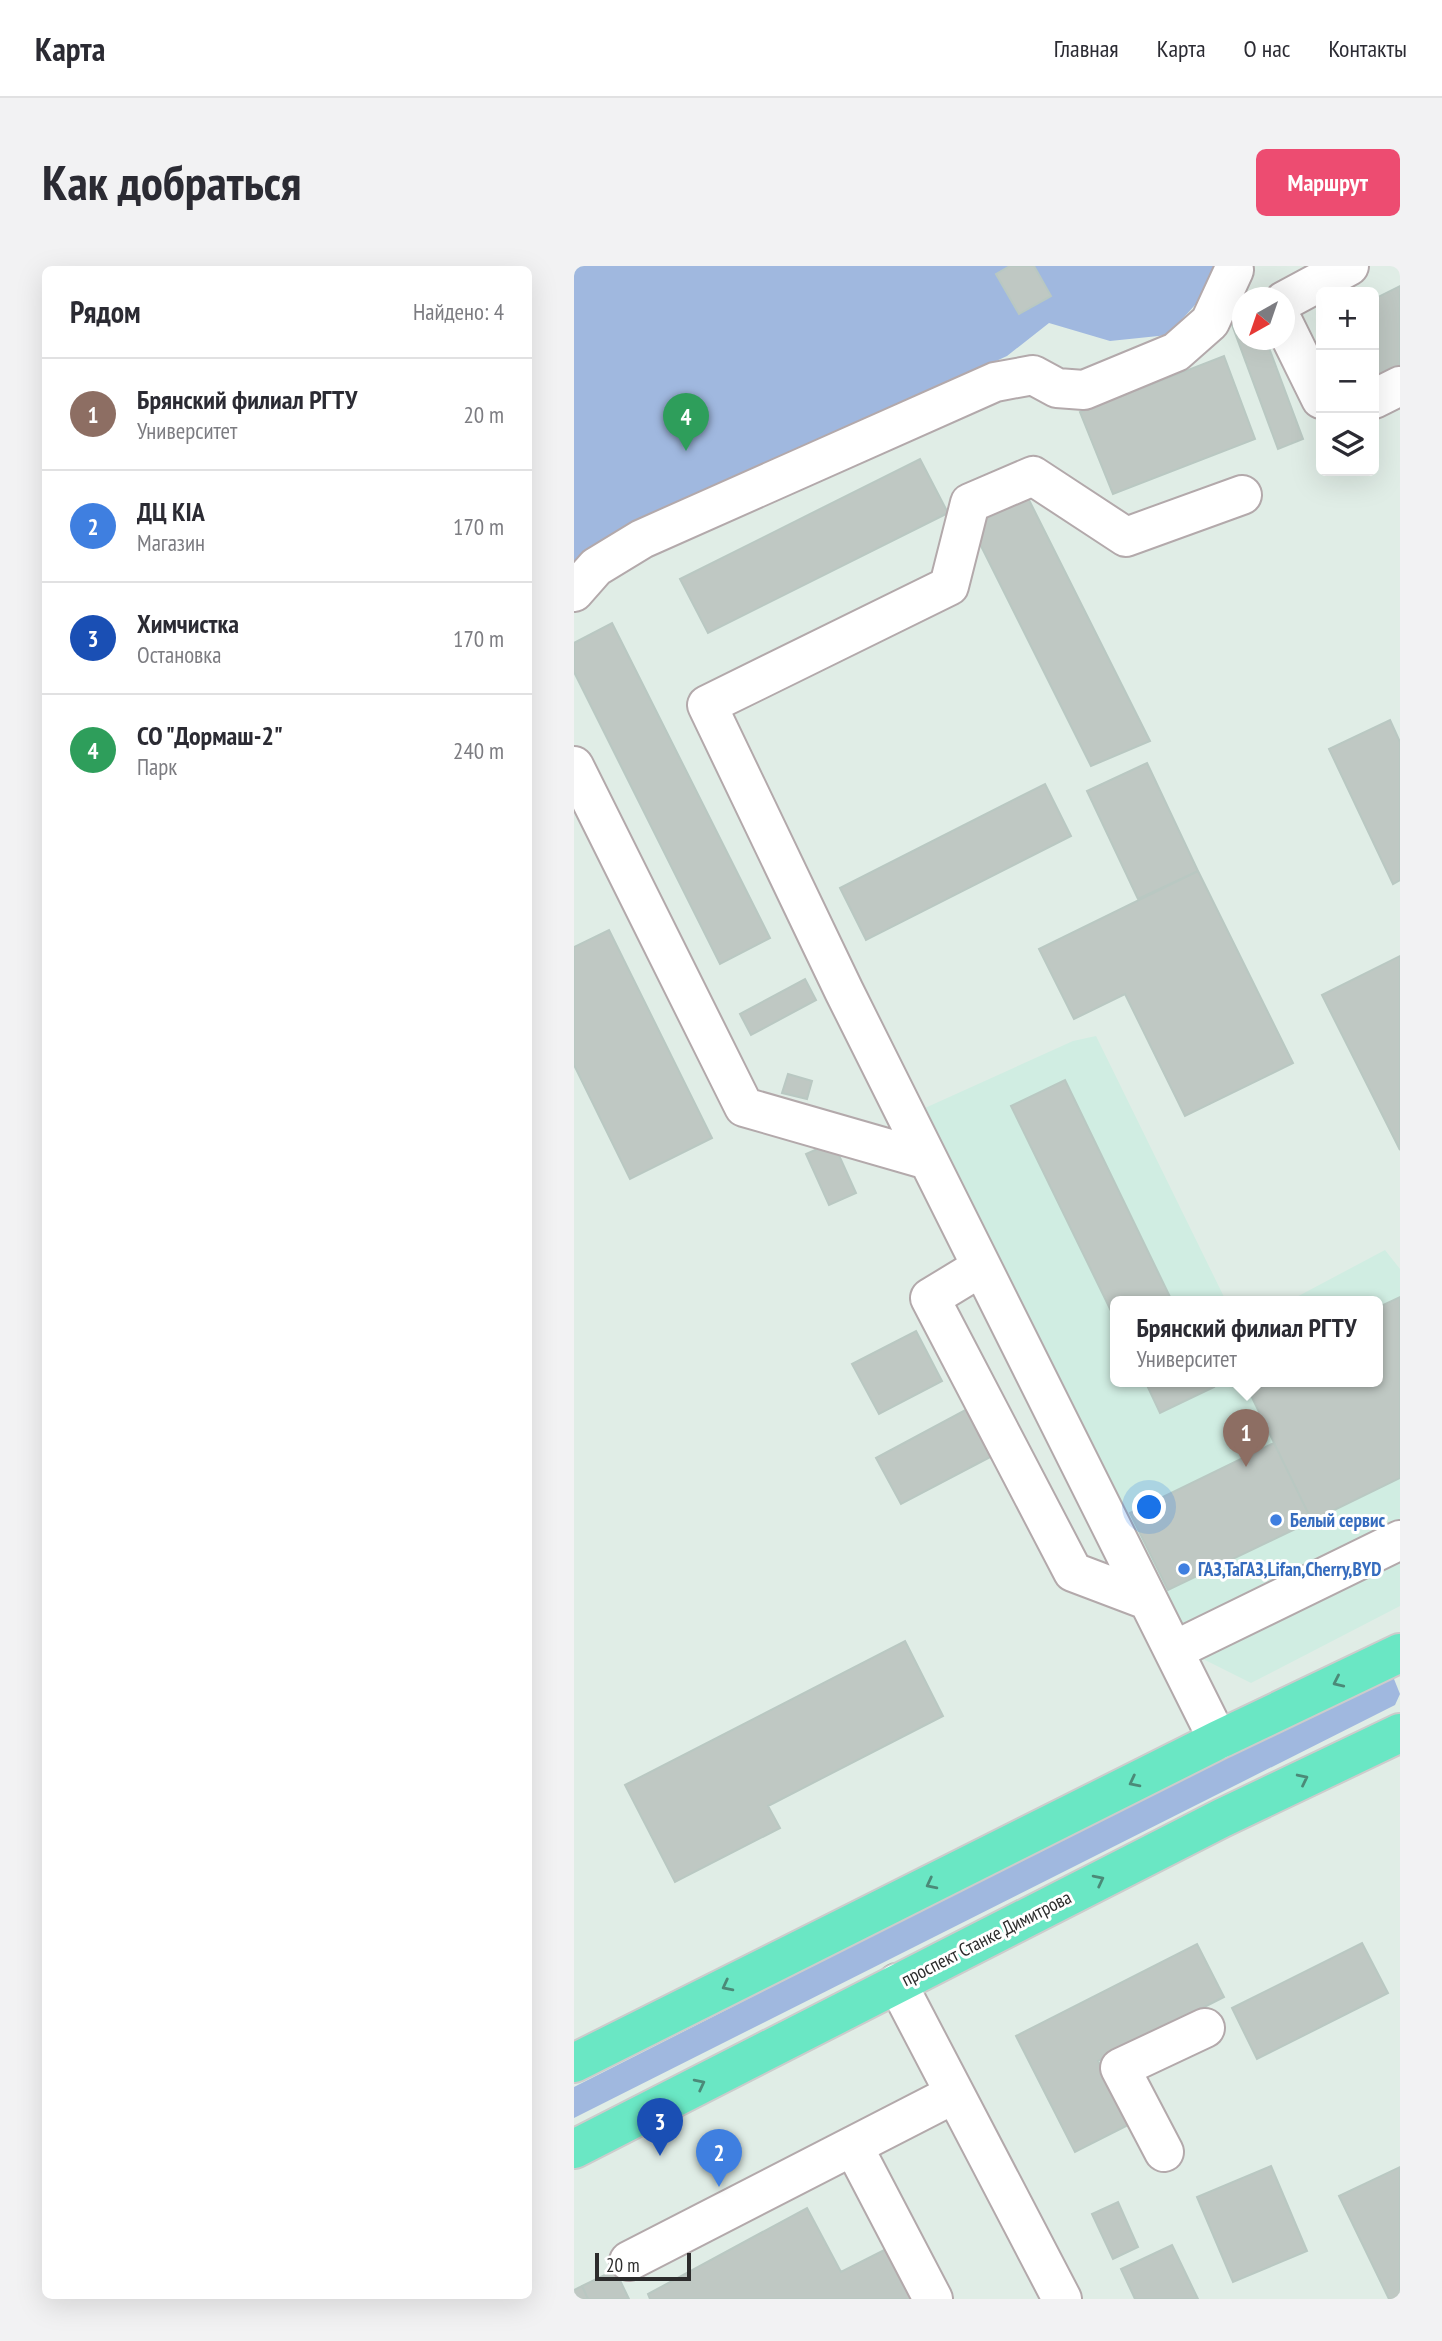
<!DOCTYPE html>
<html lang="ru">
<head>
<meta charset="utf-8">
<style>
  body { margin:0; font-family:"PT Sans Narrow",sans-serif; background:#f2f2f3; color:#2b2b33 }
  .controls { position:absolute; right:21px; top:21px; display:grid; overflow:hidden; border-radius:10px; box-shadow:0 7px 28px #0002 }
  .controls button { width:63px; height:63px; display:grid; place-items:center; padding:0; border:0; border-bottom:2px solid #e1e1e2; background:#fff; color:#2b2b33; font:35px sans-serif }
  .compass { position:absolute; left:658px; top:21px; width:63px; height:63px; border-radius:50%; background:#fff; box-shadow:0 7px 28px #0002; rotate:220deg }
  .scale { position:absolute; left:21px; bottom:18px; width:96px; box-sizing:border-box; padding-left:7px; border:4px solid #2c2c2c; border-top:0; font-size:19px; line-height:24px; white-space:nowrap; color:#2c2c2c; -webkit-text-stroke:5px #fff; paint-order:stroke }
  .you { position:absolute; left:576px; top:1242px; width:24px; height:24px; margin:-18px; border:5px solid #fff; border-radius:50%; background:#1a73e8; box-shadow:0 0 0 10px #1a73e833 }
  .badge { display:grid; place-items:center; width:46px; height:46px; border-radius:50%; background:#ed4c71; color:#fff; font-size:23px; font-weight:700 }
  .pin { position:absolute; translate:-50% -58px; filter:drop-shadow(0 2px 4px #0008) }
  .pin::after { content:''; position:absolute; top:37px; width:24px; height:21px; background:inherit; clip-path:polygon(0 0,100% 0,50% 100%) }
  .popup { position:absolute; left:536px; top:1030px; width:273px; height:91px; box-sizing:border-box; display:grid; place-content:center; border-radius:10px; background:#fff; filter:drop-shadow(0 2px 5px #0005); font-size:23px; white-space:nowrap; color:#7c7c81 }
  .popup b { font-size:26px; color:#2b2b33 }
  .popup::after { content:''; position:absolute; left:50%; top:100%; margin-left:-14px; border:14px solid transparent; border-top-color:#fff }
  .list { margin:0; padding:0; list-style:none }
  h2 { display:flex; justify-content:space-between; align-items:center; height:91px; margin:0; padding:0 28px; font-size:30px }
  h2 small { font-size:23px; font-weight:400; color:#7c7c81 }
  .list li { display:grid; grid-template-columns:46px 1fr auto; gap:21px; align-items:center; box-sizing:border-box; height:112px; padding:0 28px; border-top:2px solid #e1e1e2 }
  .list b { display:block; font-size:26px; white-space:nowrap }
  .list p { margin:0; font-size:23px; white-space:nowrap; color:#7c7c81 }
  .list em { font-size:23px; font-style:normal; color:#7c7c81 }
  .icon { flex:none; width:38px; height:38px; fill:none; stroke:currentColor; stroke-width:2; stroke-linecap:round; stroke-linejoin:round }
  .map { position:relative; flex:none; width:826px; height:2033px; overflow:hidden; border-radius:10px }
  header { display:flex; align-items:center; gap:42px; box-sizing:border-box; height:98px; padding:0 35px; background:#fff; border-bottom:2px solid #e1e1e2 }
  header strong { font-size:33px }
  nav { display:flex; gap:38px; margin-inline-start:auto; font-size:24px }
  .intro { display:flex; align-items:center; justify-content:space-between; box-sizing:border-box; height:168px; padding:0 42px }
  h1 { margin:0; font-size:49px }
  .button { padding:18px 32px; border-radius:10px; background:#ed4c71; color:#fff; font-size:24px; font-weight:700 }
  main { display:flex; gap:42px; padding:0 42px }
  aside { flex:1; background:#fff; border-radius:10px; box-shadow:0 7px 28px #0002 }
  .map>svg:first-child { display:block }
</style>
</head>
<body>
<header>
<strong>Карта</strong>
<nav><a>Главная</a><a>Карта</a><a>О нас</a><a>Контакты</a></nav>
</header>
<div class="intro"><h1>Как добраться</h1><a class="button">Маршрут</a></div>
<main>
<aside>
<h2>Рядом<small>Найдено: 4</small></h2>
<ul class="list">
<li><span class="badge" style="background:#8d6e63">1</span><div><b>Брянский филиал РГТУ</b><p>Университет</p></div><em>20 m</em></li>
<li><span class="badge" style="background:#3f7fe0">2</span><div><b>ДЦ KIA</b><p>Магазин</p></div><em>170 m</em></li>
<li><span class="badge" style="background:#1a4fb4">3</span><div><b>Химчистка</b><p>Остановка</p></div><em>170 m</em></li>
<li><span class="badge" style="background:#2e9e5b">4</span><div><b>СО &quot;Дормаш-2&quot;</b><p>Парк</p></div><em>240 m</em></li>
</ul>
</aside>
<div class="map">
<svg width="826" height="2033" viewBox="0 0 826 2033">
  <rect width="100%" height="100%" fill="#e0ede6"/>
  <!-- education -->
  <path fill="#d0ede2" d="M522 770 652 1035H541V1115H803V1035H715L811 984 826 1003V1340L677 1417 609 1383 350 863 351 842 499 775Z"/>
  <!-- green -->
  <path fill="#a0b8df" d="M0 0H649L638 20 594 69 536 75 475 57 433 90 17 280 0 301Z
    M810 1411 820 1413 826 1428 821 1439 0 1852V1821Z"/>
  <!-- building -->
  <path fill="#bfc8c3" stroke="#b9c8c2" stroke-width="2" d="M436 0H460L477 30 445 48 422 8Z
    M826 20V104L800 118V33Z
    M668 51V74H692L729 173 704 183 657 56Z
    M650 90 681 173 539 228 506 146Z
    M346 193 374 247 134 367 106 313Z
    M454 232 576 475 517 500 397 260Z
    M38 357 196 672 146 698 0 406V377Z
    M816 454 826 476V614L819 618 755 483Z
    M573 497 624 605 564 633 513 525Z
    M471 518 497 570 292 674 266 622Z
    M624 605 719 797 611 850 551 728 500 753 465 683Z
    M35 664 138 872 56 913 0 799V681Z
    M826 690V884L748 729Z
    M231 713 242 734 177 769 166 748Z
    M214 808 238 815 233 833 208 827Z
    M491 814 598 1035H541V1053L437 840Z
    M259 876 282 927 255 939 232 888Z
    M826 1031V1212L738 1255 670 1115H803V1042Z
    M342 1065 368 1115 305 1148 278 1098Z
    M571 1115H637L640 1121 586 1147Z
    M395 1142 420 1189 327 1238 302 1192Z
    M700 1177 738 1255 594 1324 556 1247Z
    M331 1375 369 1450 194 1540 206 1562 101 1616 51 1519Z
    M788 1677 814 1727 683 1793 658 1742Z
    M623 1678 650 1731 524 1795 556 1858 501 1886 442 1770Z
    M697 1900 733 1985 659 2016 623 1931Z
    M826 1901V2033H815L765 1930Z
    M544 1936 564 1981 539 1993 518 1948Z
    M233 1942 267 2006 316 1981 344 2033H76L74 2028Z
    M598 1979 624 2033H561L547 2003Z
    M41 2004 55 2033H14L8 2020Z
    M8 2020 14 2033H0V2024Z"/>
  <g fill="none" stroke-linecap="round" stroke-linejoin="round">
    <!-- minor casing -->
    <g stroke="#b3a9ab" stroke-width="42">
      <path id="minor" d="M710 35 775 0
        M710 58 747 133
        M800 133 826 120
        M0 326 22 301 68 273 421 116 459 109 483 122 510 124 602 86 636 56 660 4
        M0 500 170 841 354 894
        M407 1001 356 1032 499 1306 573 1334
        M601 1384 826 1274
        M644 1474 270 725 133 439 375 320 396 237 459 210 552 271 668 229
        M323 1717 488 2033
        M279 1880 359 2033
        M590 1886 546 1802 631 1762
        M55 1995 380 1828"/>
    </g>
    <!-- major casing -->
    <g stroke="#ccc" stroke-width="42">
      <path id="major" d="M0 1797 644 1474 826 1387
        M0 1883 648 1552 826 1467"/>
    </g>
    <!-- minor -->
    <use href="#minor" stroke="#fff" stroke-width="38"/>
    <!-- major -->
    <use href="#major" stroke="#6ae7c4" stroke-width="38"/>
  </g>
  <!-- one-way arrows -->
  <defs><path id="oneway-chevron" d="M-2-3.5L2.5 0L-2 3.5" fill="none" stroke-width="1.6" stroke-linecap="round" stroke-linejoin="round" transform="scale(1.75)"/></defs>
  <g stroke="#4b8a78">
    <use href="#oneway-chevron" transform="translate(764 1416) rotate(155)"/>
    <use href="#oneway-chevron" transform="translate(729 1513) rotate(-26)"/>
    <use href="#oneway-chevron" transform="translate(560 1516) rotate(153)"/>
    <use href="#oneway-chevron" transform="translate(525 1614) rotate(-27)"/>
    <use href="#oneway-chevron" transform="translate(357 1618) rotate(153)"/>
    <use href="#oneway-chevron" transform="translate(153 1720) rotate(153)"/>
    <use href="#oneway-chevron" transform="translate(126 1818) rotate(-27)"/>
  </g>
  <!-- markers -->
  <g fill="#3f7fe0" stroke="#fff" stroke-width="2.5">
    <circle cx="702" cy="1254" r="7"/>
    <circle cx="610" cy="1303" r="7"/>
  </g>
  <g text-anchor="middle" stroke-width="6" stroke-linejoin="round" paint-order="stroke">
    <!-- shop labels -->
    <g font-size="19" font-weight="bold" fill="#366cbe" stroke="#fff" text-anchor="start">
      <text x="716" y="1261">Белый сервис</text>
      <text x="624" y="1310">ГАЗ,ТаГАЗ,Lifan,Cherry,BYD</text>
    </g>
    <!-- street labels -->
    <g font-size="19" fill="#2c2c2c" stroke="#fff">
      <text transform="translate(412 1672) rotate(-27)" y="7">проспект Станке Димитрова</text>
    </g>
  </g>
</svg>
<div class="controls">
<button>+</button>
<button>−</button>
<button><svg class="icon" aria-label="layers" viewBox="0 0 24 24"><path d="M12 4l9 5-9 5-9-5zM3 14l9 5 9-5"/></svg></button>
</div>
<svg class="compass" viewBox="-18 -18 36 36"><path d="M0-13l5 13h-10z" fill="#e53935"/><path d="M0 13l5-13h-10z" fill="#7c7c81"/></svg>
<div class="scale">20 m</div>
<div class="you"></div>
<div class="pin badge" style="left:672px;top:1201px;background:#8d6e63">1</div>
<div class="popup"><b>Брянский филиал РГТУ</b>Университет</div>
<div class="pin badge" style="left:145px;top:1921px;background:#3f7fe0">2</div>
<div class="pin badge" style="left:86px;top:1890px;background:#1a4fb4">3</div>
<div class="pin badge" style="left:112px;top:185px;background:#2e9e5b">4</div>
</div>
</main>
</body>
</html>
